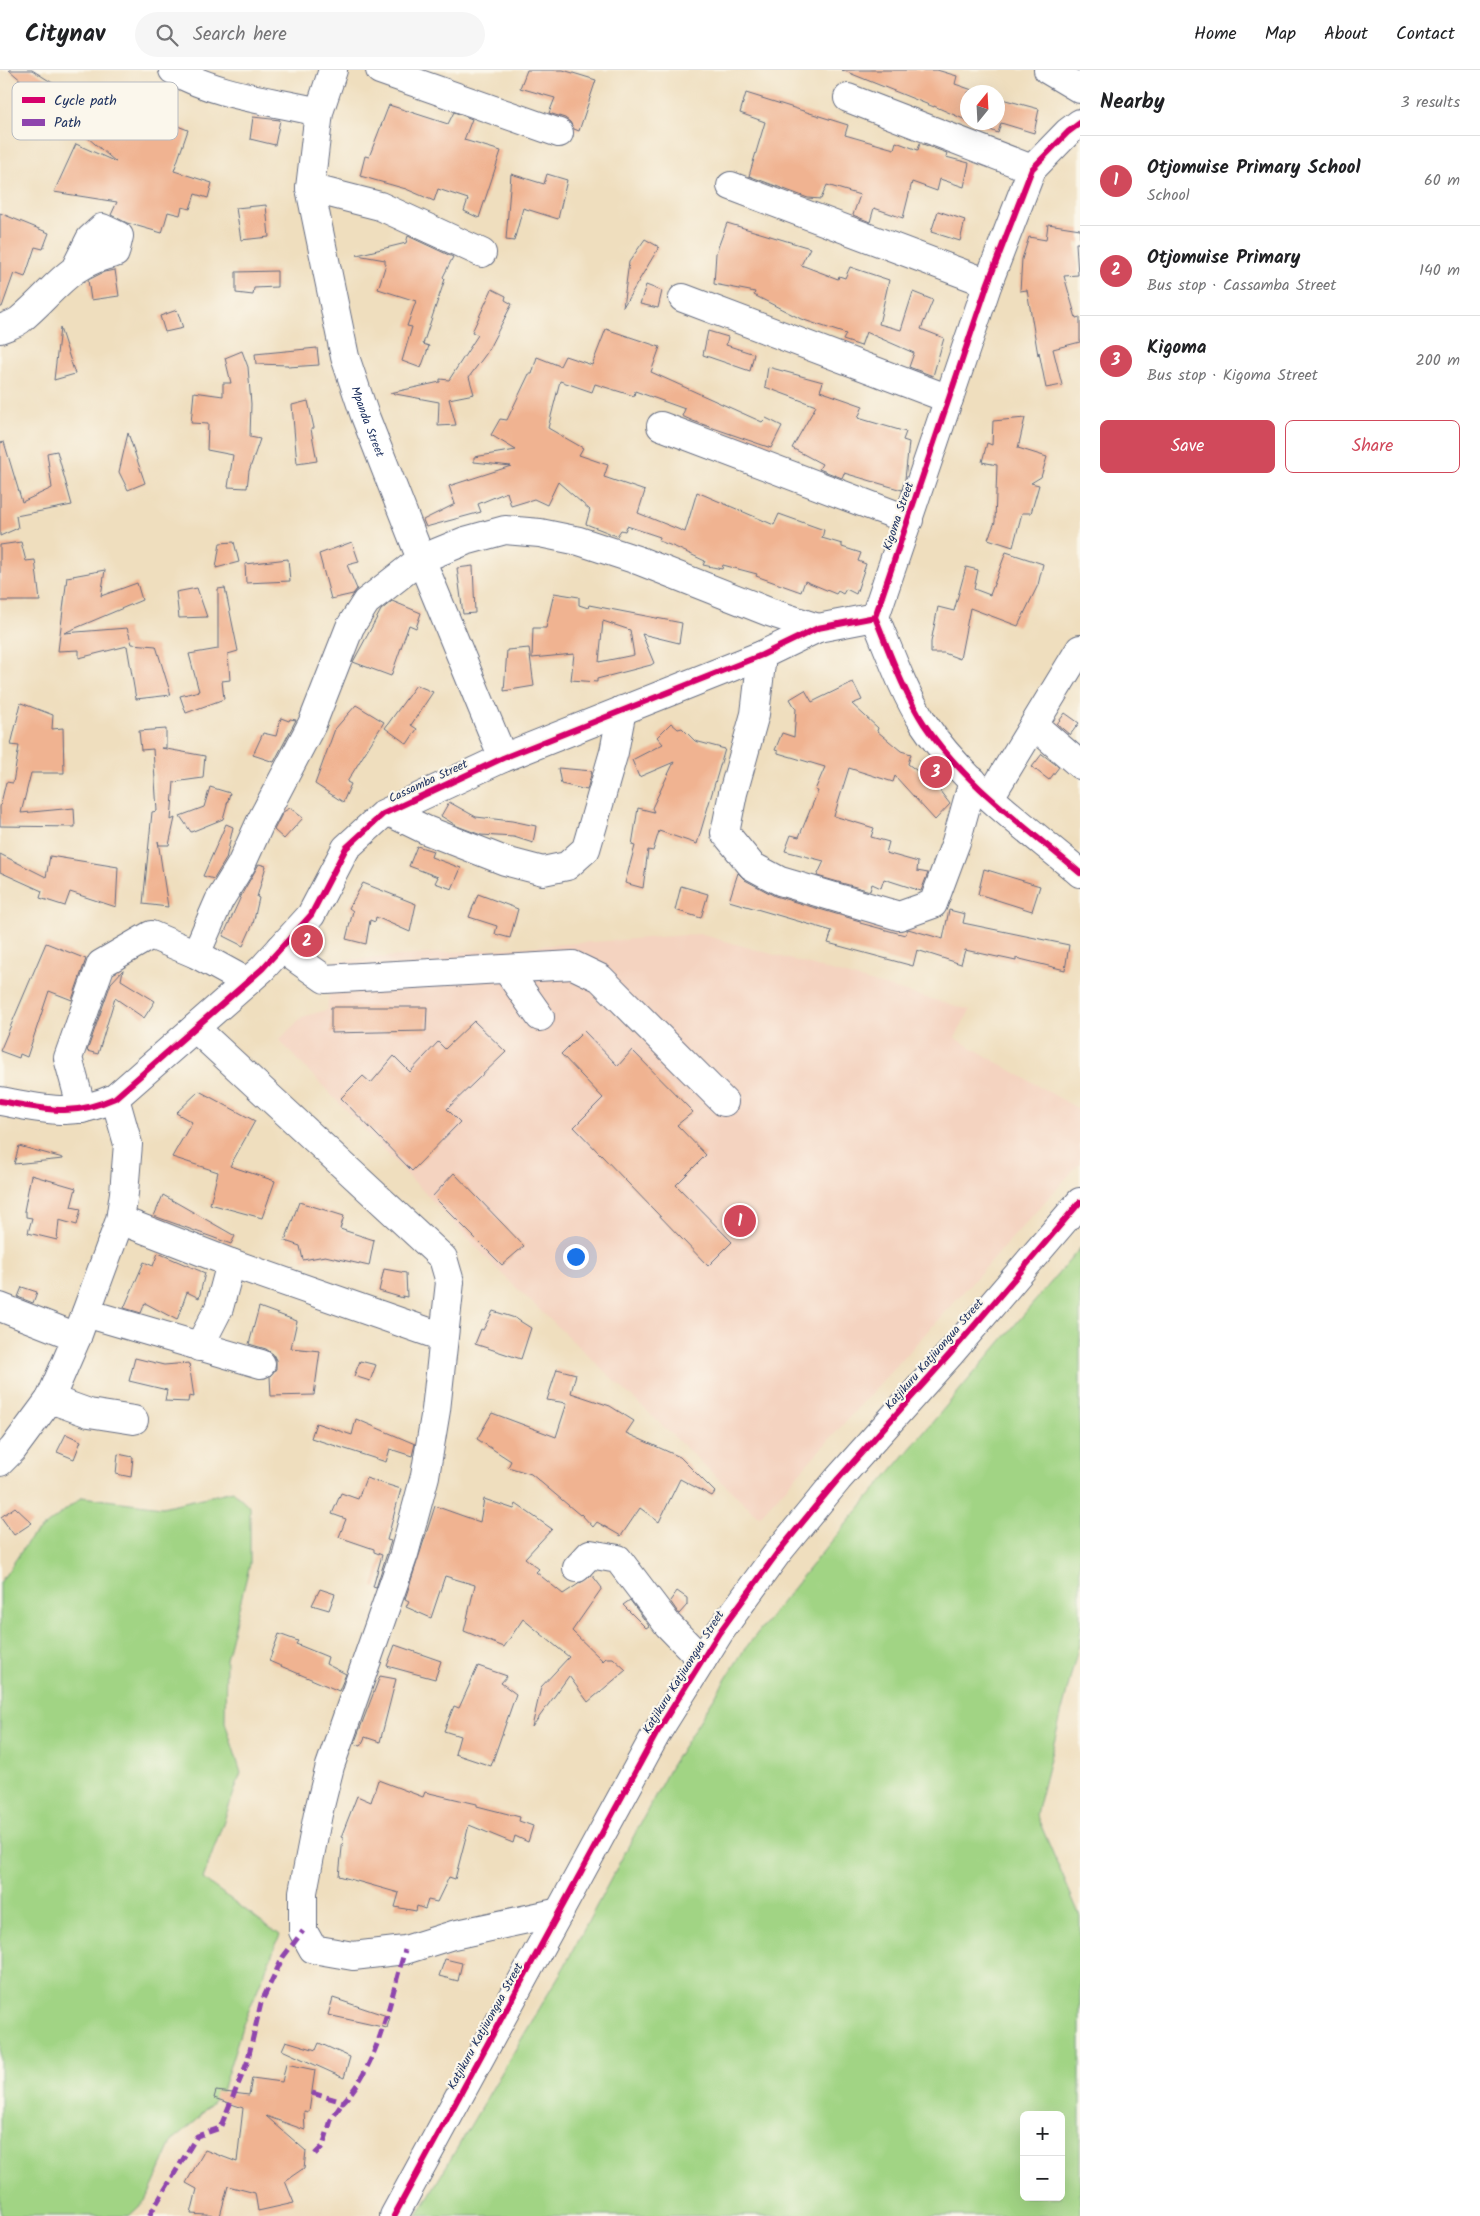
<!DOCTYPE html>
<html lang="en">
<head>
<meta charset="utf-8">
<style>
  body { margin:0; font-family:Kalam,sans-serif; background:#f6f6f6; color:#202124 }
  .controls { position:absolute; right:15px; bottom:15px; display:grid; overflow:hidden; border-radius:8px; box-shadow:0 5px 20px #0002 }
  .controls button { width:45px; height:45px; display:grid; place-items:center; padding:0; border:0; border-bottom:1px solid #e0e0e0; background:#fff; color:#202124; font:25px sans-serif }
  .compass { position:absolute; left:960px; top:15px; width:45px; height:45px; border-radius:50%; background:#fff; box-shadow:0 5px 20px #0002; rotate:18deg }
  .you { position:absolute; left:575px; top:1186px; width:18px; height:18px; margin:-12px; border:4px solid #fff; border-radius:50%; background:#1a73e8; box-shadow:0 0 0 8px #1a73e833 }
  .badge { display:grid; place-items:center; width:32px; height:32px; border-radius:50%; background:#d1495b; color:#fff; font-size:16px; font-weight:700 }
  .pin { position:absolute; translate:-50% -50%; border:2px solid #fff; box-shadow:0 1px 5px #0006 }
  .list { margin:0; padding:0; list-style:none }
  h2 { display:flex; justify-content:space-between; align-items:center; height:65px; margin:0; padding:0 20px; font-size:21px }
  h2 small { font-size:16px; font-weight:400; color:#757577 }
  .list li { display:grid; grid-template-columns:32px 1fr auto; gap:15px; align-items:center; box-sizing:border-box; height:90px; padding:0 20px; border-top:1px solid #e0e0e0 }
  .list b { display:block; font-size:19px; white-space:nowrap }
  .list p { margin:0; font-size:16px; white-space:nowrap; color:#757577 }
  .list em { font-size:16px; font-style:normal; color:#757577 }
  .actions { display:flex; gap:10px; padding:15px 20px }
  .actions a { flex:1; padding:11px 0; border:1px solid #d1495b; border-radius:8px; text-align:center; font-size:18px; color:#d1495b }
  .actions .main { background:#d1495b; color:#fff }
  .icon { flex:none; width:28px; height:28px; fill:none; stroke:currentColor; stroke-width:2; stroke-linecap:round; stroke-linejoin:round }
  .map { position:relative; flex:none; width:1080px; height:2146px; overflow:hidden }
  header { display:flex; align-items:center; gap:30px; box-sizing:border-box; height:70px; padding:0 25px; background:#fff; border-bottom:1px solid #e0e0e0 }
  header strong { font-size:24px }
  nav { display:flex; gap:28px; margin-inline-start:auto; font-size:18px }
  .search { width:350px; height:45px; background:#f6f6f6; display:flex; align-items:center; gap:12px; box-sizing:border-box; padding:0 18px; border-radius:28px; color:#757577; font-size:19px }
  main { display:flex }
  aside { flex:1; background:#fff }
  .map>svg:first-child { display:block }
</style>
</head>
<body>
<header>
<strong>Citynav</strong>
<div class="search"><svg class="icon" aria-label="search" viewBox="0 0 24 24"><circle cx="10" cy="10" r="6"/><path d="M15 15l6 6"/></svg>Search here</div>
<nav><a>Home</a><a>Map</a><a>About</a><a>Contact</a></nav>
</header>
<main>
<div class="map">
<svg width="1080" height="2146" viewBox="0 0 1080 2146">
  <rect width="100%" height="100%" fill="#fbf7ec"/>
  <filter id="ink" filterUnits="userSpaceOnUse"><feTurbulence type="fractalNoise" baseFrequency=".02" numOctaves="2"/><feDisplacementMap in="SourceGraphic" scale="10" xChannelSelector="R" yChannelSelector="G"/><feConvolveMatrix kernelMatrix="1 2 1 2 8 2 1 2 1" color-interpolation-filters="sRGB"/></filter>
  <filter id="wash" filterUnits="userSpaceOnUse"><feTurbulence type="fractalNoise" baseFrequency=".0096" numOctaves="4" result="noise"/><feDisplacementMap in="SourceGraphic" scale="20" xChannelSelector="R" yChannelSelector="G"/><feGaussianBlur stdDeviation="1.12" result="paint"/><feColorMatrix in="noise" values="0 0 0 0 0 0 0 0 0 0 0 0 0 0 0 0 0 1.4 0 .05"/><feComposite in="paint" operator="in"/></filter>
  <g filter="url(#wash)">
    <rect width="100%" height="100%" fill="#efdebe"/>
    <!-- built -->
    <path fill="#f4d3c0" d="M700 864 970 940 955 968 1080 1040V1093L759 1447 507 1209 279 970 302 947 327 940 333 891Z"/>
    <!-- green -->
    <path fill="#a1d484" stroke="#5e8271" fill-rule="evenodd" d="M1080 1178V1570L1036 1744 1080 1846V2146H417L564 1897 671 1696 744 1580 809 1498ZM1024 2045H1061V2127H1024Z
      M233 1421 250 1437V1494L226 1589 225 1652 241 1703 203 1809 280 1865 242 1957 222 2021 197 2050 173 2070 147 2129 129 2146H0V1513L31 1467 82 1427 162 1437Z"/>
    <g id="blocks">
      <!-- building -->
      <path fill="#f0b391" fill-rule="evenodd" d="M9 0H32L62 19 64 15 110 36 107 54 158 61 162 50 188 60 174 101 212 113 208 128 195 124 190 139 182 137 180 145 168 142 162 163 127 153 111 145 117 132 54 122 76 74 116 92Z
        M527 0H563L596 10 579 61 574 59 570 52 565 48 549 43 555 28 520 18Z
        M842 0H937L957 6 955 14 978 22H968V51L934 36V37Z
        M746 23 848 55 845 65 894 79 896 72 918 80 920 73 947 83 946 87 969 93 964 117 940 109 937 121 912 112 903 148 874 138 870 152 853 145 860 125 827 115 821 129 808 128 749 106 765 52 740 43Z
        M998 28 1039 39 1034 63 1001 53 998 63 970 52H998Z
        M389 35 448 54 454 42 472 49 464 70 501 81 479 148 464 141 468 129 438 119 434 131 406 119 360 106 365 86 369 87Z
        M253 47 280 50 275 75 250 69Z
        M511 104 544 114 547 104 567 110 558 149 523 138 514 171 506 170Z
        M266 135 269 167 241 170 236 138Z
        M938 141 965 150 960 171 931 162Z
        M0 143 49 163 43 179 35 177 25 207 14 203 2 237H0Z
        M727 153 810 178 801 195 838 209 839 206 845 208 850 197 889 210 879 254 901 260 913 222 933 230 921 259 944 268 933 306 909 297 914 283 866 262 861 276 843 270 846 264 801 249 754 225 755 222 714 214 716 183Z
        M1048 154 1080 159V173H1076L1078 205 1064 206 1076 248 1080 247V272L1053 279 1062 315 1046 318 1039 282 1038 285 1027 220 1020 221 1022 189 1029 167 1046 170Z
        M408 166 453 187 443 207 445 209 423 274 429 276 421 298 402 291 412 257 407 256 416 231 378 219 386 194 385 193V190L357 185 406 173Z
        M645 169 659 177 623 237 629 192Z
        M115 200 119 226 91 230 88 210 104 202Z
        M277 201V217L254 218 253 225 236 223V202Z
        M646 215 662 221 658 238 640 234Z
        M492 219 506 226 505 230 512 234 486 284 469 307 474 324 449 329 456 355 438 356 439 332 390 323 440 312V309L449 310 478 265 472 262Z
        M177 240 183 258 165 262 160 246Z
        M60 258 75 304 54 310Z
        M606 259 660 277 651 302 762 352 766 348 782 356 771 378 693 351 682 346 685 339 635 321 634 326 595 314 592 322 560 311 548 358 583 378 579 385 608 395 604 407 645 421 638 443 685 462 697 422 774 455 779 444 824 460 822 468 842 474V477L861 483 858 491 866 494 856 524 846 519 843 524 838 521 836 524 805 511 801 522 756 506 757 504 723 495 722 499 703 495 705 491 675 477 659 471 660 467 627 456 625 461 621 460 617 466 586 454 590 440 558 412 547 435 534 429 511 436 507 422 478 434 481 442 426 457 423 450 455 434 449 416 511 396 474 392V387L516 380 491 365 500 349 507 350 529 304H532L537 287 560 296 565 286 592 295Z
        M708 261 728 267 726 275 754 284 750 301 703 285Z
        M317 278 319 295 288 297V295L256 294 255 284Z
        M242 281 248 297 251 334 250 367 260 369 249 401 247 418 228 417 233 385 207 380 208 354 191 353 194 322 223 326V313H231L225 288Z
        M768 297 823 312 820 321 863 336 858 348 906 362 903 370 909 372 905 409 902 420 844 403 842 408 819 399 822 394 792 378 816 336 765 317Z
        M308 331 314 358 311 359 317 391 297 394 292 335Z
        M1025 348 1018 378 1047 387 1041 407 1031 413 1039 415 1031 443H1022L1013 477 988 469 995 452 997 395 982 392 987 373 992 375 993 351Z
        M128 363 145 413 128 420 119 402Z
        M4 372 22 432 52 418 47 383 57 381 72 435 16 446 18 458 0 466V373Z
        M21 472 26 491 35 490 40 531H0V475Z
        M234 472 239 492 216 498 220 473Z
        M352 472 359 492 347 495 357 519 353 524 331 529 319 484Z
        M1006 482 1043 494 1038 515 1018 556 970 538 960 589 944 583H931V572L938 537 954 541 966 497 978 500 974 519 990 525Z
        M288 489 290 511 246 513 245 494Z
        M473 496 475 543 463 544 457 498Z
        M105 500 101 526 137 513 142 530 64 563 127 558 132 574 156 576 171 625 136 629 127 576 79 588V580L58 581 67 507Z
        M197 518 207 547 179 548 176 522Z
        M225 518 238 581 228 584 230 610 222 611 224 629 186 643 180 626 199 621 189 584 218 579V519Z
        M554 523 579 527V535L588 538 589 535 682 553 679 573 642 564 654 593 651 595 597 609V612L571 610 574 584 532 588 533 558H546ZM603 551 630 560 634 585 599 592Z
        M392 531 421 543 416 558 409 555 391 606 353 592 381 540Z
        M529 578 534 616 504 621 507 580Z
        M853 612 862 630 852 634 878 658 877 661 901 681 911 684 908 694 916 700 929 716 933 712 950 734 935 750 895 706 893 712 849 698 834 746 874 758 871 767 889 772 886 783 918 792 917 801 928 803 921 821 884 809 881 818 872 814 870 821 817 806 824 791 785 781 791 765 799 767 818 721 815 720 825 697 778 683V681L775 680 782 663 794 667 796 639 790 629 805 620 812 632Z
        M416 615 433 622 411 655 417 659 407 674 385 658Z
        M21 633 53 645 52 659 63 658 64 703H31L21 743 74 738 75 757 0 756V737L6 712 13 713 19 676 11 675Z
        M356 635 384 652 347 712 351 714 343 732 315 714 335 659Z
        M1065 643 1079 653 1070 665 1057 654Z
        M281 648 289 651 290 649 296 650 274 692 253 685 263 663 276 666Z
        M671 653 678 659 682 658 695 671 725 679 697 774 659 761 653 781 648 780 643 818 625 813 635 776 632 775 638 738 654 742 652 738 674 692 639 707 632 690 663 674 657 667Z
        M166 659V678H161L205 686 203 708 174 712 171 750 175 748 169 775H159L158 771 168 837 143 834 152 742 157 741 153 679 141 680 139 661Z
        M1042 684 1059 697 1049 710 1032 697Z
        M558 698 592 701 587 720 561 714Z
        M210 717 230 723 223 749 191 762 180 746 204 737Z
        M449 732 476 747 512 751 536 756 533 773 514 767 481 765 457 756 441 746Z
        M290 738 303 748 284 769 274 760 283 742Z
        M226 754 233 757 226 789 214 809 203 806Z
        M417 776 433 781 431 787 461 798 452 819 435 813 438 807 409 796Z
        M0 784 46 807 50 786 118 797 116 837 70 822 65 836 40 828 42 821 0 802Z
        M259 794 266 796 257 827 259 828 253 854 243 876 223 866 243 822Z
        M984 799 1040 816 1032 841 978 824Z
        M738 803 745 810 775 826 860 851V853L905 865 908 859 943 869 949 840 965 844 963 853 1069 875 1065 900 1016 888V891L965 880 961 894 917 880 913 896 828 873 832 861 729 831Z
        M363 813 416 834 410 862 376 847 375 852 370 850 366 874 346 869 353 841 349 838Z
        M681 816 708 824 701 848 675 840Z
        M478 824 518 839 510 868 495 864 497 856 469 847Z
        M46 873 86 889 72 930 49 921 27 987 20 984 19 988 0 981Z
        M123 900 121 910 155 931 144 948 115 928 98 984 87 981 111 913Z
        M331 937H427L426 961 331 963Z
        M474 951 506 982 447 1039 460 1052 412 1101 341 1028 363 1006 371 1013 394 986 410 1002 438 972 445 979Z
        M584 961 618 996 632 980 693 1042 677 1055 706 1085 676 1115 732 1172 708 1196 574 1057 603 1028 561 984Z
        M199 1021 255 1051 230 1096 275 1111 262 1148 210 1134 218 1102 172 1087 192 1052 176 1043Z
        M19 1076 63 1088V1089L14 1094Z
        M454 1103 524 1176 502 1195 433 1126Z
        M31 1105 76 1118 71 1137 81 1139 77 1155 59 1150 57 1170 28 1163 32 1148 26 1147V1141H24Z
        M163 1125 235 1166 231 1174 154 1146Z
        M299 1132 344 1146 340 1159 374 1170 369 1196 325 1186 303 1190 300 1176 285 1171Z
        M158 1183 205 1203 199 1228 187 1222 177 1250 145 1233 141 1243 124 1238 144 1192 153 1196Z
        M384 1199 406 1203 407 1227 402 1226 403 1228 379 1221Z
        M22 1217 37 1222 33 1233 18 1227Z
        M259 1237 297 1251 291 1278 320 1281 314 1325 271 1326 270 1306 276 1299V1290L273 1284 266 1279 249 1274Z
        M493 1241 515 1248 531 1258 521 1289 475 1274 481 1259 483 1260Z
        M135 1288 164 1295 189 1293 194 1327 189 1326 188 1332 165 1331 167 1320 129 1311Z
        M360 1291 376 1295 370 1311 354 1306Z
        M557 1299 576 1304 571 1323 610 1336 634 1351 626 1363 680 1387 715 1422 712 1426 680 1409 659 1452 640 1438 621 1466 597 1452 593 1457 581 1444 580 1445 531 1404 508 1397 511 1391 477 1369 492 1343 556 1367 567 1333 547 1330Z
        M356 1349 415 1374 412 1386 390 1379 386 1392 311 1368 316 1353 352 1365Z
        M66 1364 81 1371 74 1389 57 1382Z
        M118 1384 133 1387 131 1407 116 1404Z
        M366 1408 401 1419 387 1470 391 1471 376 1518 373 1517 382 1485 374 1482V1479L339 1467 346 1449 332 1444 341 1423 358 1429Z
        M484 1429 514 1439 516 1434 552 1459 525 1488 539 1499 536 1502 563 1524 592 1505 602 1518 572 1561 603 1591 606 1588H613L626 1600 588 1632 569 1606 532 1657 541 1617 569 1587 523 1549 504 1577 464 1561 475 1515 445 1506 431 1548 406 1537 409 1531 405 1529 435 1436 480 1452Z
        M15 1437 32 1453 14 1465 1 1447Z
        M320 1519 335 1524 329 1540 312 1535Z
        M677 1521 687 1528V1535L679 1544 670 1531Z
        M630 1530 649 1556 646 1558 623 1535Z
        M279 1564 298 1571 296 1574 328 1587 326 1594 346 1604 339 1621 269 1591Z
        M395 1575 441 1591 435 1609 387 1596Z
        M478 1596 507 1606 501 1613 516 1624 491 1696 455 1684 460 1666 444 1661 454 1636 459 1638Z
        M380 1606 396 1609 380 1672 365 1667 361 1676 354 1674Z
        M378 1710 423 1727 425 1722 477 1734V1736L520 1747 519 1751 533 1756 528 1772 515 1766 513 1773 469 1755 455 1809 449 1807 437 1832 428 1830 425 1839 417 1836 416 1841 395 1837 399 1823 339 1806 343 1768 341 1767 357 1726 371 1732Z
        M445 1889 462 1893 458 1911 439 1906Z
        M333 1928 390 1947 387 1958 328 1945Z
        M286 1971 316 1980 319 1973 350 1987 344 2008 282 1980Z
        M286 1994 315 2000 309 2042 304 2041 305 2060 266 2046 306 2081 304 2098 285 2111 294 2133 258 2141 255 2123 228 2116 220 2146 191 2144 197 2119 186 2113 205 2080 237 2092 243 2038 214 2028 216 2021 249 2025 252 2008 282 2012Z"/>
    </g>
  </g>
  <g filter="url(#ink)">
    <use href="#blocks" fill-opacity="0" stroke="#656c80" stroke-width="1"/>
    <g fill="none" stroke-linecap="round" stroke-linejoin="round">
      <!-- minor casing -->
      <g stroke="#656c80" stroke-width="30">
        <g id="minor">
          <path d="M173 0C215 25 272 31 319 42"/>
          <path id="s1" d="M333 0 319 42 310 118 345 287 365 346 421 489 503 688"/>
          <path d="M380 0 559 63"/>
          <path d="M1048 0 1080 19"/>
          <path d="M848 28 1032 99"/>
          <path d="M1080 53 1068 62 1032 99 988 213 875 547C889 581 904 623 924 654 964 714 1026 757 1080 803"/>
          <path d="M731 116 988 213"/>
          <path d="M310 118 380 136 482 183"/>
          <path d="M683 228 949 329"/>
          <path d="M0 259C7 256 16 254 21 249 55 221 67 193 115 183L119 166 102 158 90 169 76 197"/>
          <path d="M661 356 909 450"/>
          <path d="M762 585 755 644 733 723 725 763 752 796 780 811 899 846 933 834 956 772 973 711"/>
          <path d="M1035 656 1080 695"/>
          <path d="M990 727 1080 579"/>
          <path d="M389 742 426 760 505 791 543 801 567 796 586 779 614 682 622 640"/>
          <path d="M281 878 325 909 573 895 600 908 724 1032"/>
          <path d="M196 884 219 831 241 795 260 753 312 654 350 557 366 532 421 489 465 471 505 460 540 463 579 471 640 491 769 542 818 558"/>
          <path d="M507 900 540 947"/>
          <path d="M195 958 443 1188 450 1212 436 1340 425 1406 404 1484 330 1696 318 1744 303 1822V1861L313 1879 353 1886 405 1880 453 1865 560 1842"/>
          <path d="M0 1031C46 1039 70 1048 115 1028L262 899 311 845 346 778 383 744 503 688 762 585 818 558 875 547"/>
          <path d="M82 1039 68 988 101 894 151 865 196 884 247 912"/>
          <path d="M120 1150 231 1193 443 1267"/>
          <path d="M0 1237 77 1267"/>
          <path d="M86 1243 261 1294"/>
          <path d="M199 1277 219 1238 231 1193"/>
          <path d="M50 1329 89 1343 134 1350"/>
          <path d="M0 1392 13 1379 50 1329 77 1267 120 1150 124 1123 128 1074 115 1028"/>
          <path d="M577 1498 590 1484 618 1489 668 1555 702 1590"/>
          <path d="M394 2146 656 1664 719 1563 778 1482 838 1409 950 1284 1080 1132"/>
        </g>
      </g>
      <!-- minor -->
      <use href="#minor" stroke="#fff" stroke-width="28"/>
      <!-- quiet -->
      <path stroke="#8e44ad" stroke-width="5" stroke-dasharray="10 5" stroke-linecap="butt" d="M312 2023 343 2032C379 1995 390 1929 405 1880
        M315 2084 323 2076 331 2050 343 2032
        M149 2146 197 2066 220 2058 247 1993 261 1933 283 1887 303 1861"/>
      <!-- cycleway casing -->
      <g stroke="#fbf7ec" stroke-width="9">
        <path id="cycleway" d="M1080 53 1068 62 1032 99 988 213 875 547C889 581 904 623 924 654 964 714 1026 757 1080 803
          M0 1031C46 1039 70 1048 115 1028L262 899 311 845 346 778 383 744 503 688 762 585 818 558 875 547
          M394 2146 656 1664 719 1563 778 1482 838 1409 950 1284 1080 1132"/>
      </g>
      <!-- cycleway -->
      <use href="#cycleway" stroke="#d6006c" stroke-width="6"/>
    </g>
  </g>
  <g text-anchor="middle" stroke-width="4.5" stroke-linejoin="round" paint-order="stroke">
    <!-- street labels -->
    <g font-size="12" fill="#1b2f5e" stroke="#fbf7ec">
      <text dy="4" stroke="none"><textPath href="#s1" startOffset="362">Mpanda Street</textPath></text>
      <text transform="translate(898 446) rotate(-71)" y="4">Kigoma Street</text>
      <text transform="translate(428 711) rotate(-25)" y="4">Cassamba Street</text>
      <text transform="translate(934 1284) rotate(-49)" y="4">Katjikuru Katjiuongua Street</text>
      <text transform="translate(683 1602) rotate(-58)" y="4">Katjikuru Katjiuongua Street</text>
      <text transform="translate(485 1956) rotate(-61)" y="4">Katjikuru Katjiuongua Street</text>
    </g>
  </g>
  <!-- legend -->
  <rect x="12" y="12" width="166" height="58" rx="8" fill="#fbf7ec" stroke="#b8bbc1" stroke-width="1"/>
  <rect x="22" y="27" width="23" height="6" fill="#d6006c"/>
  <rect x="22" y="49" width="23" height="7" fill="#8e44ad"/>
  <g font-size="14" fill="#1b2f5e">
    <text x="54" y="35">Cycle path</text>
    <text x="54" y="57">Path</text>
  </g>
</svg>
<div class="controls">
<button>+</button>
<button>−</button>
</div>
<svg class="compass" viewBox="-18 -18 36 36"><path d="M0-13l5 13h-10z" fill="#e53935"/><path d="M0 13l5-13h-10z" fill="#757577"/></svg>
<div class="you"></div>
<div class="pin badge" style="left:740px;top:1151px">1</div>
<div class="pin badge" style="left:307px;top:871px">2</div>
<div class="pin badge" style="left:936px;top:702px">3</div>
</div>
<aside>
<h2>Nearby<small>3 results</small></h2>
<ul class="list">
<li><span class="badge">1</span><div><b>Otjomuise Primary School</b><p>School</p></div><em>60 m</em></li>
<li><span class="badge">2</span><div><b>Otjomuise Primary</b><p>Bus stop · Cassamba Street</p></div><em>140 m</em></li>
<li><span class="badge">3</span><div><b>Kigoma</b><p>Bus stop · Kigoma Street</p></div><em>200 m</em></li>
</ul>
<div class="actions"><a class="main">Save</a><a>Share</a></div>
</aside>
</main>
</body>
</html>
